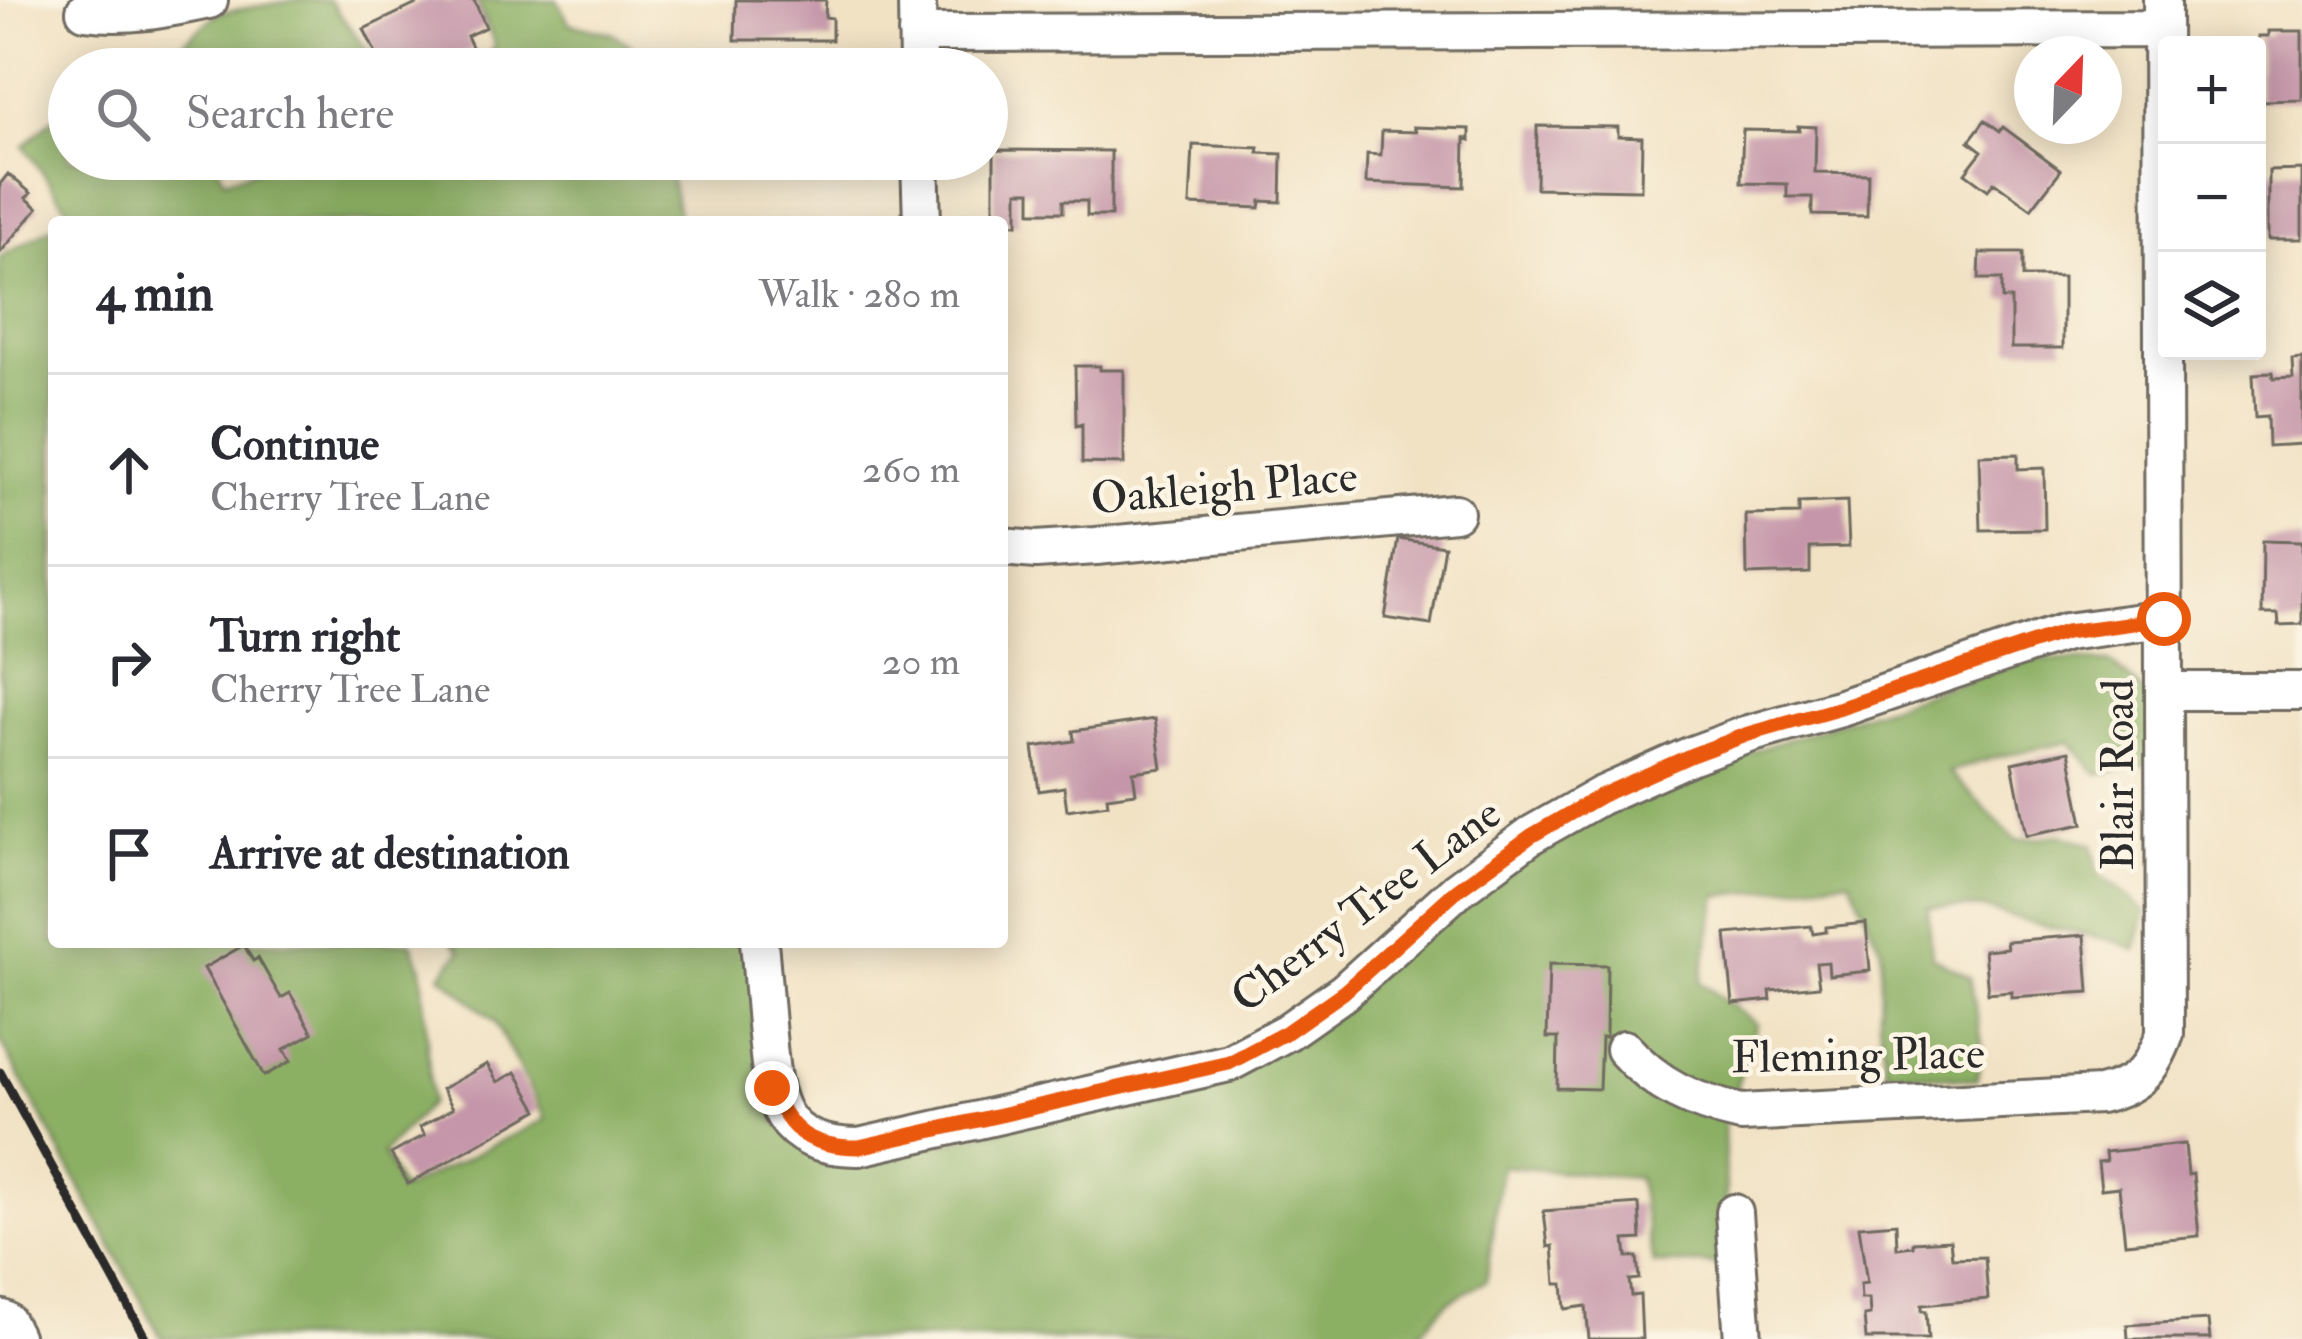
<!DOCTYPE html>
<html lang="en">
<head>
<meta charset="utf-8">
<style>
  body { margin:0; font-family:"IM FELL Double Pica",serif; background:#f2f2f3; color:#2b2b33 }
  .controls { position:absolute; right:36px; top:36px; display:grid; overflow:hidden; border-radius:12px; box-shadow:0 6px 30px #0003 }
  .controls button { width:108px; height:108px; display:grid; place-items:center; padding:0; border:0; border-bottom:3px solid #e1e1e2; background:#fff; color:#2b2b33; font:60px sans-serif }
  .compass { position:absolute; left:2014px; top:36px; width:108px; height:108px; border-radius:50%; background:#fff; box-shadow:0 6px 30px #0003; rotate:23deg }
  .stop { position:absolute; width:36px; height:36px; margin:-27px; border:9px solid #ea580c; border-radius:50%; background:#fff }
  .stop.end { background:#ea580c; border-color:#fff; box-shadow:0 3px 12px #0008 }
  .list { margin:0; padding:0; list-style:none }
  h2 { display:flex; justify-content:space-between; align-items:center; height:156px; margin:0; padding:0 48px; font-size:51px }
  h2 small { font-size:39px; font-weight:400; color:#7c7c81 }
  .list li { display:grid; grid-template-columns:78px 1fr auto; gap:36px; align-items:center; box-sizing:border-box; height:192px; padding:0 48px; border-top:3px solid #e1e1e2 }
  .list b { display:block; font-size:45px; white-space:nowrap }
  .list p { margin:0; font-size:39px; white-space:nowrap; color:#7c7c81 }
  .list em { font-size:39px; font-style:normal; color:#7c7c81 }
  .icon { flex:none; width:66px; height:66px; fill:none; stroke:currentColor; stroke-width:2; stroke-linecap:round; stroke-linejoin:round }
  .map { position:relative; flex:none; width:2302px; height:1339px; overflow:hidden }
  .search { position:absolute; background:#fff; box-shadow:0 6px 30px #0003; left:48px; top:48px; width:960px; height:132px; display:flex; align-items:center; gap:30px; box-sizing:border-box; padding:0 42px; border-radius:66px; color:#7c7c81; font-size:45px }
  .panel { position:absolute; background:#fff; box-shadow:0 6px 30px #0003; left:48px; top:216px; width:960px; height:732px; border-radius:12px }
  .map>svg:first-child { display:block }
</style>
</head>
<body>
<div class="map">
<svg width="2302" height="1339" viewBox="0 0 2302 1339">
  <rect width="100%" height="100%" fill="#fcf5e5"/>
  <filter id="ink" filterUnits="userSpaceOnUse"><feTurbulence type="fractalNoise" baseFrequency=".00833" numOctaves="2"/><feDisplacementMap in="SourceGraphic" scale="24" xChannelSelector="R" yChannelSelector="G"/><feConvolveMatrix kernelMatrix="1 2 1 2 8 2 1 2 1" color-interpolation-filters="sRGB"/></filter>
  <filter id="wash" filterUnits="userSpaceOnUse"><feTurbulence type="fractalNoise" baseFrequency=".004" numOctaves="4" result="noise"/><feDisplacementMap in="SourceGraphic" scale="48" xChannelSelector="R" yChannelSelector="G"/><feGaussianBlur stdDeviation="2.7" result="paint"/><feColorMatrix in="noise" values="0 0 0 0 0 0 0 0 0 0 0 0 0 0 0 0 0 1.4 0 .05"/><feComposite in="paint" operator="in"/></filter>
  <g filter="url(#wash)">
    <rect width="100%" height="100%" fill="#f1e2c4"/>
    <!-- forest -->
    <path fill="#8baf63" stroke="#5b6d47" stroke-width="3" d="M297 0H329L381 69H307L296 62 282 69H210L181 45 218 13Z
      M477 0H557L569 23 613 34 647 56 648 69H480L495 45Z
      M69 104V159H214L225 180 288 159H667L679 220V222H61L72 215 24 146Z
      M54 226V942H411L422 968 431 1102 383 1153 401 1190 546 1119 494 1021 441 975 461 951 453 942H750L775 1122 830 1164 870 1162 1232 1071 1438 916 1625 793 2031 659 2109 662 2158 705 2146 764 2098 775 2070 742 1996 757 1949 772 2016 840 2062 835 2092 845 2099 874 2147 911 2136 950 2111 940 2044 926 1982 908 1928 907 1932 957 1970 977 1982 1043 1977 1080 1886 1070 1879 1019 1881 949 1850 879 1718 896 1700 982 1757 1024 1724 1125 1728 1264H1653L1638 1178 1501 1166 1486 1281 1447 1302 1414 1339H162L0 1040V257Z"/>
    <g id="blocks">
      <!-- building -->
      <path fill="#c596a9" d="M425 0H447L448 3 454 0H474L486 27 467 36 473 49 432 69H426L422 61 406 69H383L364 29Z
        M736 0H826L825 17 832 18V40H735Z
        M2269 31H2302V100L2259 101V36H2269Z
        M1985 120 2000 131 2003 127 2061 170 2031 209 1994 182 1988 190 1965 173 1982 151 1969 141Z
        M1537 126 1618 127V136L1642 137 1641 190 1536 188Z
        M1798 126 1816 127 1815 173 1868 174 1867 216 1812 215V197H1787V184L1741 183 1743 130 1799 131Z
        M1414 127 1470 129V140L1465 138 1464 187 1366 183 1367 154 1381 155 1382 131 1416 132Z
        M1193 145 1259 148 1258 153 1282 154 1281 202 1261 201 1260 208 1190 205Z
        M994 150 1111 151V216H1087V201H1063V212H1031V191H1018V224L994 222Z
        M2302 170V239H2269V171Z
        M8 174 31 193 26 198 38 208 0 253V184Z
        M1980 253H2023V277H2063V348H2011V299H2002V279H1979Z
        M2302 358V444L2268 446 2267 416 2255 417 2253 374 2272 373 2273 379 2293 378 2292 359Z
        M1075 366H1100V370H1124V464L1082 463V424L1076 426Z
        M2018 454V469L2044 468 2045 529 1981 530 1979 455Z
        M1847 501 1849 547 1810 548V573L1747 575 1746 515 1799 514V503Z
        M1398 539 1444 546 1431 625 1385 618Z
        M2263 540 2302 541V624L2279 625 2278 613H2262Z
        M1155 719 1162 768 1133 772 1136 793 1107 797 1108 804 1067 810 1064 787 1039 791 1033 747 1074 741 1073 731Z
        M2069 751 2083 824 2026 835 2012 763Z
        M1866 923 1870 971 1829 975 1828 962 1816 963 1819 986 1770 991 1771 1000 1733 1004 1726 934 1811 926 1813 934 1826 932V927Z
        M2085 935 2089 992 2011 997V991L1988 993 1984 950 2007 948 2006 941Z
        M244 945 253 961 258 958 281 998 290 993 313 1033 284 1049 291 1061 264 1076 204 968Z
        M1549 964 1607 965 1606 1037H1601L1599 1089 1557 1088 1558 1038H1547Z
        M487 1064 498 1082 516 1072 538 1110 408 1184 391 1154 425 1135 420 1127 453 1108 442 1089Z
        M2185 1144 2188 1175 2193 1174 2199 1236 2125 1243 2119 1187 2101 1189 2098 1162 2106 1161 2105 1152Z
        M1639 1204 1641 1239 1625 1240 1627 1257H1637L1639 1279 1629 1280 1631 1296 1640 1295 1642 1339H1589L1586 1306 1565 1309 1563 1284H1556L1553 1246 1548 1247 1544 1211Z
        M1896 1223 1897 1248 1913 1246V1242L1950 1240 1952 1258 1985 1257 1988 1299 1922 1305V1311H1926L1928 1339H1866L1864 1316 1870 1315 1869 1299H1861L1860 1284 1867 1283 1859 1226Z
        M2208 1320 2210 1339H2128L2127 1325Z"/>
    </g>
  </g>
  <g filter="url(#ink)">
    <use href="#blocks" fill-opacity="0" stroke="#706b61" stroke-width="3"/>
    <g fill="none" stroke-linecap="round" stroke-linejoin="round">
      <!-- minor casing -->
      <g stroke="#706b61" stroke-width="42">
        <path id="minor" d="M917 0 918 69
          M85 11C127 17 167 9 209 0
          M917 33 2162 29
          M920 159 922 222
          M1002 547 1036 550 1096 546 1455 513
          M2164 691H2302
          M759 942C762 973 764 1004 767 1035 773 1103 778 1146 859 1147L1229 1063 1287 1032 1344 992 1457 890 1531 835 1600 796 1692 755 1749 734 1841 708 2066 632 2164 619
          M1624 1049C1657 1086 1693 1102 1741 1113L2100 1095C2138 1086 2152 1070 2165 1034L2162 0
          M1734 1213 1743 1339"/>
      </g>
      <!-- highway casing -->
      <g stroke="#706b61" stroke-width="57">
        <path id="highway" d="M0 1326 7 1339"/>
      </g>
      <!-- minor -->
      <use href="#minor" stroke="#fff" stroke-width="36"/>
      <!-- highway -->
      <use href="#highway" stroke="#fff" stroke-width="51"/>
      <!-- rail -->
      <path stroke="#2b2b2b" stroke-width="9" d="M0 1072 146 1339"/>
    </g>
  </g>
  <g fill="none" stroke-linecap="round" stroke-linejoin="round" filter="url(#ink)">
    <!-- route -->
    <path stroke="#ea580c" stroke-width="15" d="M772 1088C789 1133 811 1147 859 1147L1229 1063 1287 1032 1344 992 1457 890 1531 836 1600 796 1692 755 1749 734 1841 708 2066 632 2164 619"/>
  </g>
  <g text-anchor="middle" stroke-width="9" stroke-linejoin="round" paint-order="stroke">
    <!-- street labels -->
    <g font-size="45" fill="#2b2b2b" stroke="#fcf5e5">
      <text transform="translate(1224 486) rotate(-5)" y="16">Oakleigh Place</text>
      <text transform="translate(2117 775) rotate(-90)" y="16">Blair Road</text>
      <text transform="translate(1365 904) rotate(-37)" y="16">Cherry Tree Lane</text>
      <text transform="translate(1858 1054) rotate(-1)" y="16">Fleming Place</text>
    </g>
  </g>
</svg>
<div class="controls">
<button>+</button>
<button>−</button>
<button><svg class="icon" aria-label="layers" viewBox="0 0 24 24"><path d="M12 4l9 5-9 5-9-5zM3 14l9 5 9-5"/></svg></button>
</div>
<svg class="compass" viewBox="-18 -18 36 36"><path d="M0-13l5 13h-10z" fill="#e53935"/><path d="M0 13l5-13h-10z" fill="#7c7c81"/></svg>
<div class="stop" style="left:2164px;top:619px"></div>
<div class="stop end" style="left:772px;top:1088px"></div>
<div class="search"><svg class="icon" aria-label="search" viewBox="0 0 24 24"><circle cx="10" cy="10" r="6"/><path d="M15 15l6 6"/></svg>Search here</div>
<section class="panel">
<h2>4 min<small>Walk · 280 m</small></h2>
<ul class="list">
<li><svg class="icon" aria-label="ahead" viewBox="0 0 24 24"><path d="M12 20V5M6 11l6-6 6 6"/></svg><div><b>Continue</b><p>Cherry Tree Lane</p></div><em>260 m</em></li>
<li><svg class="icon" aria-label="right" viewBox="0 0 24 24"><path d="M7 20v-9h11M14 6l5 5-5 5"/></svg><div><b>Turn right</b><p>Cherry Tree Lane</p></div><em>20 m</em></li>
<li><svg class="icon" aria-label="arrive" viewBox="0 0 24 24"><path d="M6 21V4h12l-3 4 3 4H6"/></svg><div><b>Arrive at destination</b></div></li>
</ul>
</section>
</div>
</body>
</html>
